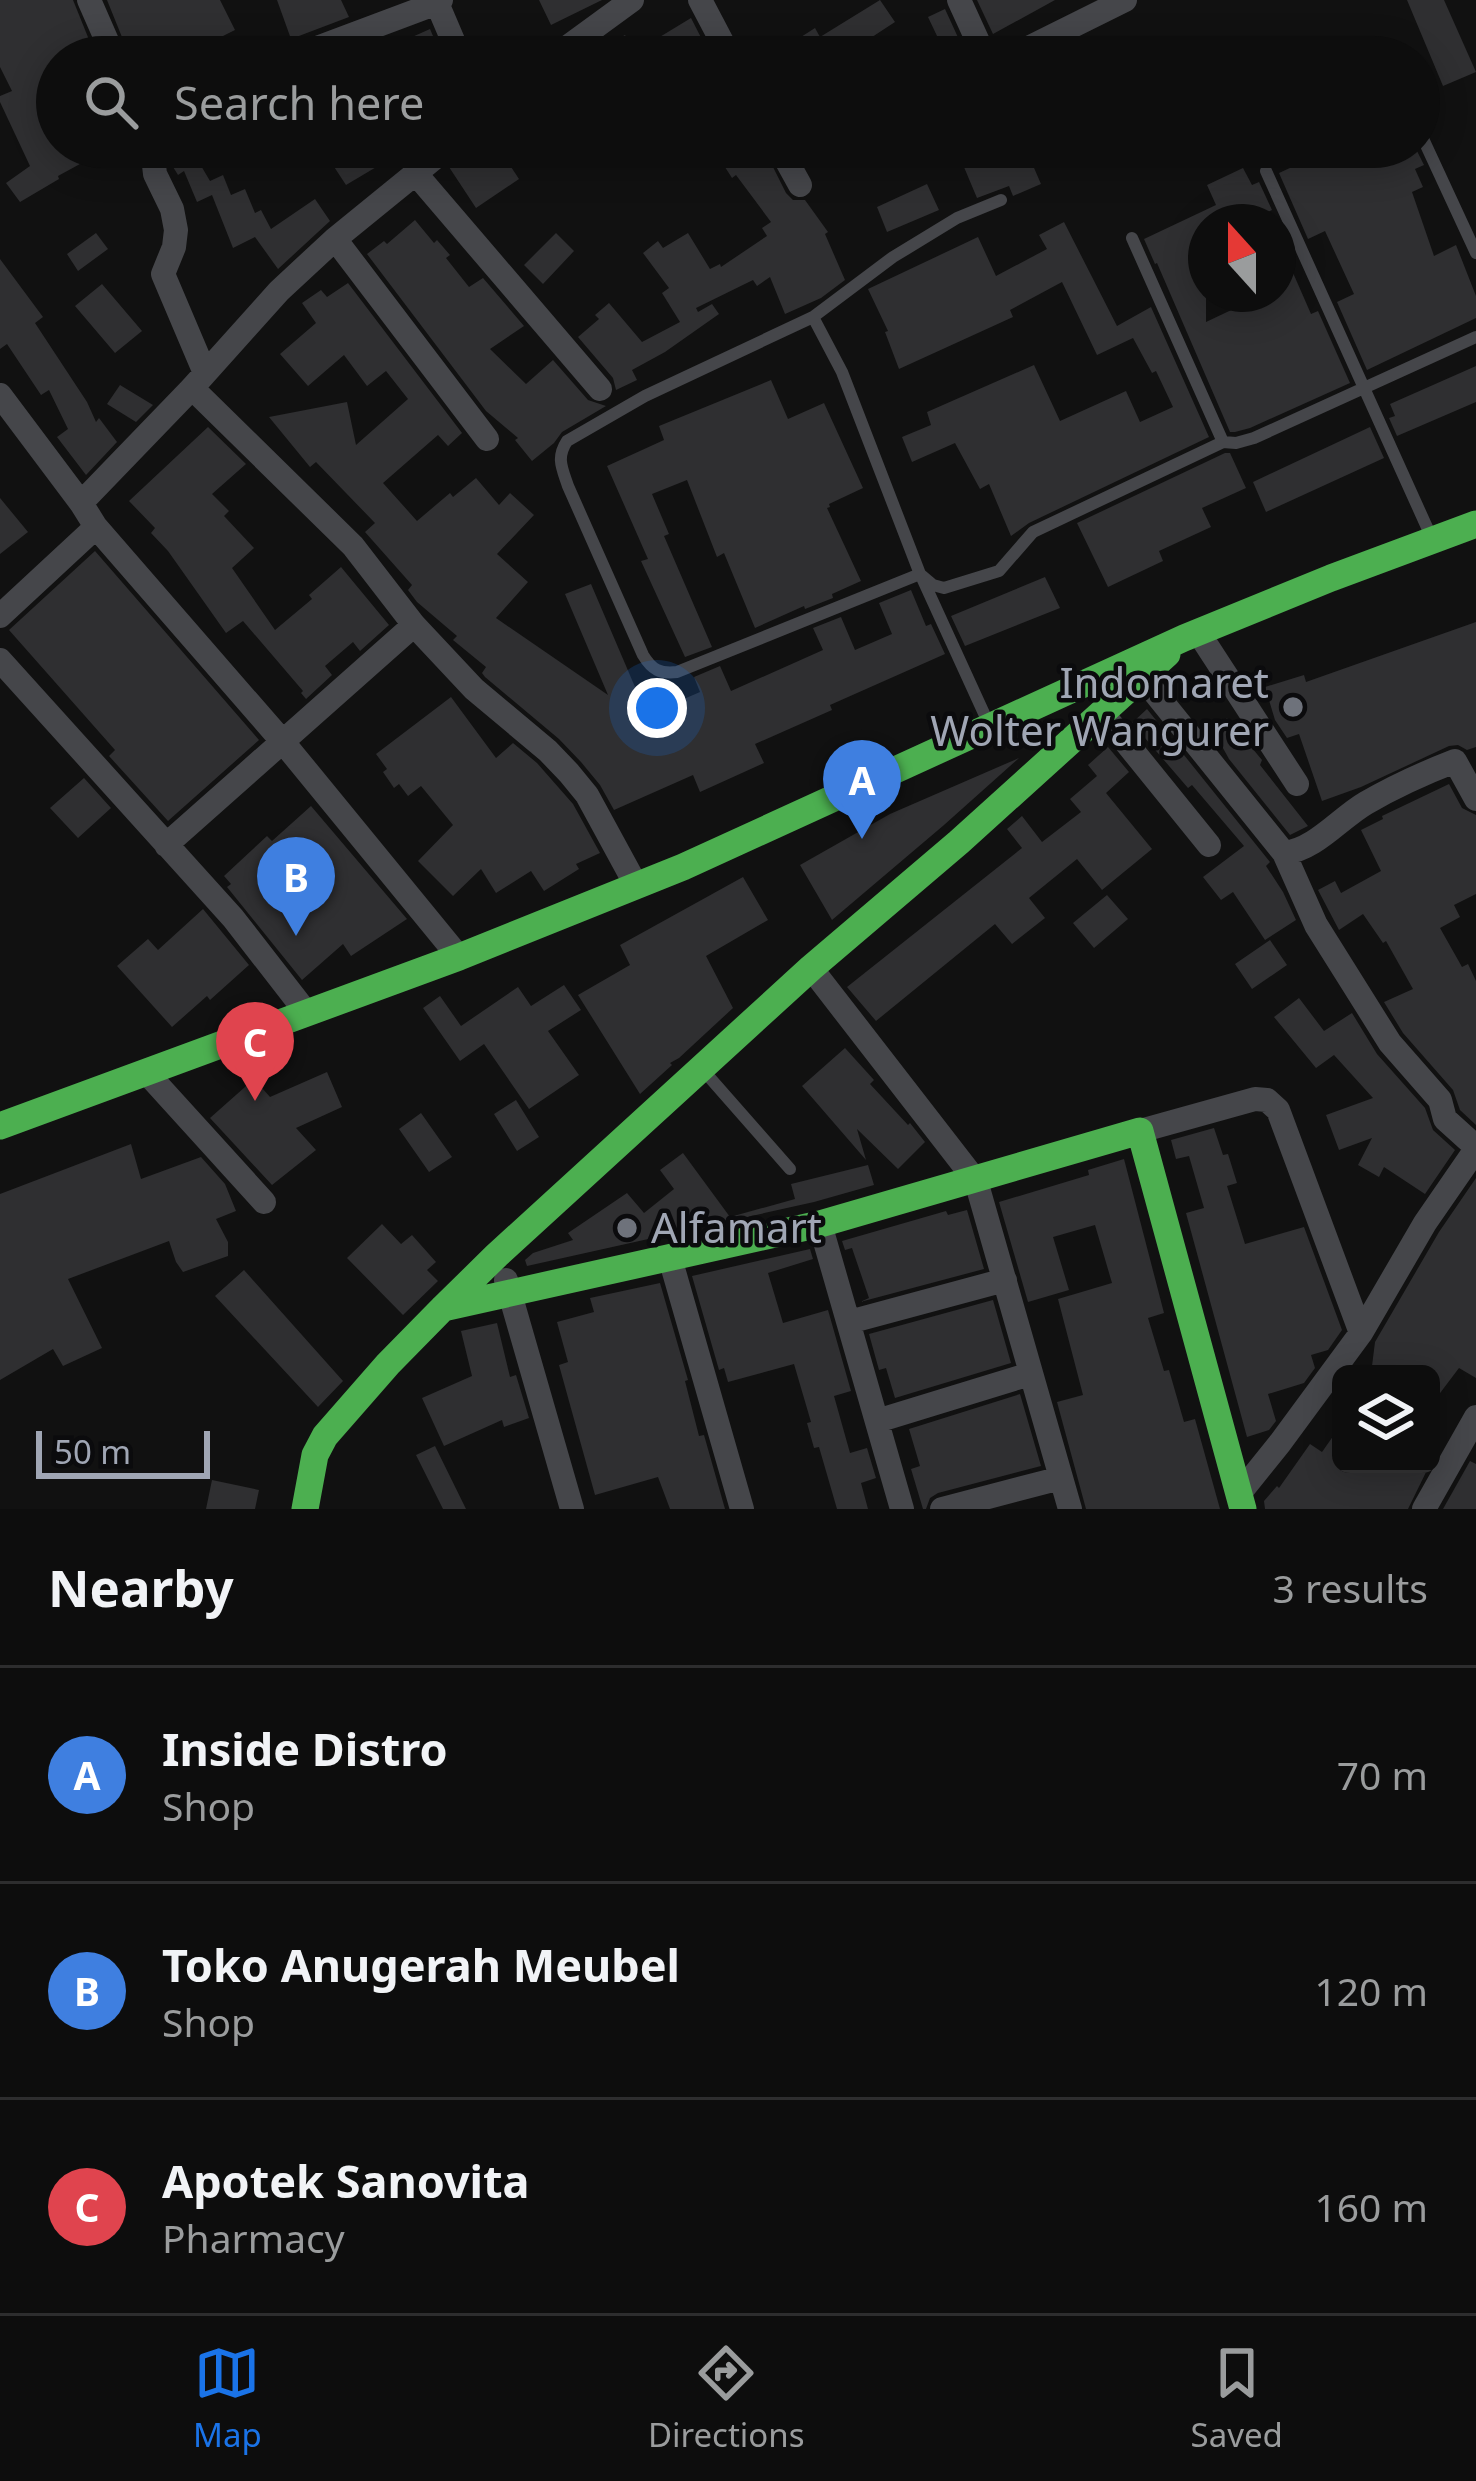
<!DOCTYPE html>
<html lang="en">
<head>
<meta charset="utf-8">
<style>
  body { margin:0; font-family:"Noto Sans",sans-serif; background:#161616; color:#f1f3f6 }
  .controls { position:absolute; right:36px; bottom:36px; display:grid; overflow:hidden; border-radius:18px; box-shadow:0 6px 30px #0003 }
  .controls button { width:108px; height:108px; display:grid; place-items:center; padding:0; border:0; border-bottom:3px solid #2d2d2e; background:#0d0d0d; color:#f1f3f6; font:60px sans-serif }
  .compass { position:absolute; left:1188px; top:204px; width:108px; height:108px; border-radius:50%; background:#0d0d0d; box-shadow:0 6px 30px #0003; rotate:339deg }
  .scale { position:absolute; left:36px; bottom:30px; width:174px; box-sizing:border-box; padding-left:12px; border:6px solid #a0a6b4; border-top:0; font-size:33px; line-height:42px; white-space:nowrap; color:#a0a6b4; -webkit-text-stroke:9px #0b0b0d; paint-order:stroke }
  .you { position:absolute; left:657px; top:708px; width:42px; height:42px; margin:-30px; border:9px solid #fff; border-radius:50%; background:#1a73e8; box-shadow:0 0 0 18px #1a73e833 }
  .badge { display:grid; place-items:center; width:78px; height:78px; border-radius:50%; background:#1a73e8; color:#fff; font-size:39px; font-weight:700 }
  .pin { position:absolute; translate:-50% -99px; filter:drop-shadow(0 3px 6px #0008) }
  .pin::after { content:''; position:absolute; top:63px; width:42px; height:36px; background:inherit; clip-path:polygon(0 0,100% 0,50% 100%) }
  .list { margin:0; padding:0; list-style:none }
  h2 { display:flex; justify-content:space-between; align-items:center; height:156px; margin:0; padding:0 48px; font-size:51px }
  h2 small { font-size:39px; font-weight:400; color:#9a9c9d }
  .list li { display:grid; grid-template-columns:78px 1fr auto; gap:36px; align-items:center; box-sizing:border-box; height:216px; padding:0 48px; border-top:3px solid #2d2d2e }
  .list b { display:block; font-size:45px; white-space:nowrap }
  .list p { margin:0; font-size:39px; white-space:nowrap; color:#9a9c9d }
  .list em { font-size:39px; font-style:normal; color:#9a9c9d }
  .icon { flex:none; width:66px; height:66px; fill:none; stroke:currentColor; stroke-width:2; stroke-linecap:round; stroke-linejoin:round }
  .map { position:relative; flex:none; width:1476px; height:1509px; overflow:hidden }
  .search { position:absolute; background:#0d0d0d; box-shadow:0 6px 30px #0003; left:36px; right:36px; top:36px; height:132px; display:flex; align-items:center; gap:30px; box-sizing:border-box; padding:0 42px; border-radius:66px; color:#9a9c9d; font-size:45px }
  .sheet { height:804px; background:#0d0d0d }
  nav { display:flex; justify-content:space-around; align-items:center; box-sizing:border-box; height:168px; border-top:3px solid #2d2d2e; background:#0d0d0d; font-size:33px; color:#9a9c9d }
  nav a { display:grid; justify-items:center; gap:6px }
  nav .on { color:#1a73e8 }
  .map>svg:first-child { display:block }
</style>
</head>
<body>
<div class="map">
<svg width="1476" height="1509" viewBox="0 0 1476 1509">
  <rect width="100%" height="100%" fill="#111"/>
  <!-- building -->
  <path fill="#2f2f31" d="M0 0H73L96 57H57V147H111L58 176 59 179 20 202 6 183 30 166 0 102V96L12 91 0 67Z
    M107 0H220L235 30 223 36 231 57H130Z
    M277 0H341L349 17 291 39Z
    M539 0H602L551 25Z
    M880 0 895 22 866 41 868 44 847 57H843L839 51 831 54 833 57H789L795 53 790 44 815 28 820 37Z
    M977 0H1055L993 34Z
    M1407 0H1444L1476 72 1443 86Z
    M945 9 967 57H947L928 17Z
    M691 18 711 57H584L625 35 635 52Z
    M430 29 442 57H340L389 39 392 46Z
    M174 147H190L210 181 223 175 231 195 245 189 255 213 261 210 271 229 315 199 330 221 278 269 255 237 233 248 212 195 197 202 184 171 178 175 170 162V155L176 151Z
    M321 147H410L346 185Z
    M467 147H498L519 179 476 208 449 167Z
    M712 147H763L786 193 793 200H805L828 232 825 234 845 280 821 298 785 314 770 277 757 286 753 280 696 308 698 312 712 304 719 314 665 352 632 370 637 380 616 390 613 378 578 337 599 319 595 315 609 303 642 342 680 322 662 293 669 288 643 253 658 241 663 248 688 233 710 269 720 264 721 267 767 236 762 228 771 222 736 175 732 178Z
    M989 147H1025L1041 184 1013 196 1009 186 977 198 961 160Z
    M1282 147H1415L1424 165 1415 169 1423 187 1412 192 1434 256 1456 245 1476 296V318L1367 370 1337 302 1354 294 1325 231 1308 239 1279 173 1292 167Z
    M1243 168 1252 185 1259 182 1272 210 1247 222H1206V322L1265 294H1278V223L1289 248 1283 250 1311 314 1318 311 1350 383 1250 428 1235 432H1230L1157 263 1155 264 1144 239 1216 205 1207 185Z
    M927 184 939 210 887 232 877 207Z
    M415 220 434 243 437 240 450 255 446 258 469 287 483 278 524 326 490 349 526 384 553 360 588 400 606 406 562 432 554 443 532 461 515 440 518 438 486 411 367 254 384 241 387 244Z
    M1064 222 1117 326 1151 307 1209 437 1029 523 1011 536 989 484 980 489 955 443 912 462 902 437 931 425 927 412 1034 365 1060 421 1126 391 1140 422 1173 407 1156 371 1152 373 1133 338 1097 355 1062 282 1010 310 1013 317 899 369 885 332 888 331 868 289 978 237 996 276 1047 249 1039 235Z
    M96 233 108 249 78 271 67 254Z
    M556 233 574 251 543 284 524 265Z
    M0 259 43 317 35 323 87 402 96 422 99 418 117 442 86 475 57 437 68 429 49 390 41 395 7 344 0 349Z
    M348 283 462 433 448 446 438 435 383 483 417 521 450 493 453 497 476 478 499 505 510 493 534 515 497 554 528 582 496 618 608 695 565 594 591 584 647 715 700 692 694 677 720 666 731 691 823 650 813 628 841 617 855 650 892 634 879 603 911 590 926 626 931 624 945 654 830 705 832 710 755 744 764 763 700 792 693 775 614 810 600 785 581 762 559 739 485 677 482 673 486 667 453 640 457 636 417 602 408 590 412 585 365 532 375 523 316 462 310 467 269 417 347 402 356 445 408 399 386 371 367 386 344 355 308 386 280 354 316 323 302 303 321 290 327 297Z
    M102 284 142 331 115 353 75 306Z
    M1476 366V402L1397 436 1389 418 1395 416 1390 404Z
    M771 380 788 419 824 403 863 488 829 504 830 507 827 508 861 581 832 594 833 598 805 609 804 606 755 628 724 553 717 557 687 480 652 494 669 534 664 536 712 647 685 657 641 561 648 559 607 466 664 440 659 426Z
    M120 385 153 405 136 422 107 404Z
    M208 427 246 464 212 494 229 511 224 516 254 548 232 568 275 630 312 599 309 595 341 567 389 625 360 651 353 642 325 666 332 675 306 699 301 693 303 691 243 621 226 633 168 551 151 533 155 528 129 501Z
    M1370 427 1384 458 1266 512 1253 482Z
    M1225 453H1230L1246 488 1202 508 1211 527 1159 551 1163 561 1108 587 1077 523Z
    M0 498 28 532 0 554Z
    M95 551 259 740 168 821 109 756 115 750 9 630Z
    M1045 577 1060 608 965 646 951 616Z
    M1476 622V747L1467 750 1458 745 1449 746 1361 787 1322 801 1299 734 1287 738 1275 720 1265 687 1304 675 1306 682Z
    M451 697 496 758 513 743 537 763 573 804 600 853 576 864 579 869 544 891 531 871 496 893 481 869 453 896 418 861 453 825 421 786 408 796 399 784 394 788 383 772 387 769 376 754Z
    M1147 709 1270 862 1266 866 1283 892 1296 920 1265 940 1233 892 1221 900 1203 877 1244 846 1192 785 1188 788 1132 723Z
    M1227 718 1262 760 1260 765 1308 826 1290 835 1229 759 1213 730Z
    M1108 747 1129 772 1106 793 1152 849 1102 890 1077 859 1029 898 1045 918 1012 944 995 924 876 1021 847 987 1022 848 1007 829 1022 816 1042 842 1081 812 1070 799 1097 776 1088 765Z
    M1019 758 944 825 832 920 800 865 890 814Z
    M84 778 111 808 78 838 50 808Z
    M1449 784 1462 808 1476 815V894L1454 905 1460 917 1440 928 1462 967 1468 964 1476 981V1125L1460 1110 1453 1090 1403 1033 1384 1002 1413 989 1386 941 1383 943 1363 914 1339 930 1318 890 1335 881 1341 893 1381 871 1361 830 1383 819 1382 816Z
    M311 806 407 919 351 956 343 944 302 980 227 887 231 884 224 876 267 836 272 841Z
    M743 877 768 920 706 956 733 1008 679 1058 670 1063 672 1065 640 1094 578 995 630 965 620 945Z
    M1107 895 1128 919 1094 948 1073 923Z
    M203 909 249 965 210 1000 207 996 172 1027 117 966 148 939 158 950Z
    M1270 940 1287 965 1252 989 1235 964Z
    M564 985 581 1010 548 1031 579 1075 529 1109 484 1044 460 1061 423 1008 440 996 461 1026 518 987 531 1006Z
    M1299 998 1324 1031 1352 1013 1377 1054 1425 1108 1433 1130 1455 1150 1425 1194 1384 1167 1379 1177 1358 1165 1372 1138 1339 1150 1326 1115 1373 1098 1334 1055 1316 1068 1274 1017Z
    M845 1048 874 1080 870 1084 908 1125 910 1123 925 1142 898 1169 857 1129 866 1160 802 1086Z
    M327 1072 342 1107 296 1128 316 1150 272 1185 210 1118 254 1079 270 1097Z
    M516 1100 539 1137 517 1151 494 1114Z
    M421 1113 452 1157 429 1172 399 1129Z
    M1214 1128 1223 1155 1228 1154 1237 1183 1227 1186 1245 1244 1304 1227 1342 1330 1328 1350 1311 1355 1315 1368 1304 1383 1268 1394 1276 1421 1269 1430 1247 1437 1186 1213 1204 1208 1189 1156 1176 1159 1171 1140Z
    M131 1144 141 1179 201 1157 225 1184 236 1211 216 1219 228 1242V1256L183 1272 176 1262 169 1241 68 1279 102 1348 63 1366 53 1349 0 1380V1194Z
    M683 1153 730 1217 795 1199 791 1184 868 1165 874 1185 814 1202 527 1266 525 1260 533 1253 573 1240 568 1233 627 1193 644 1213 674 1189 660 1170Z
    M1124 1159 1164 1313 1148 1318 1164 1371 1169 1370 1184 1422 1195 1419 1220 1509H1086L1057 1402 1083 1395 1058 1299 1112 1283 1095 1225 1053 1237 1069 1290 1028 1302 999 1202 1089 1175 1088 1170Z
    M1476 1178V1378L1459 1368 1431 1405V1374H1371L1375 1342 1439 1232Z
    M967 1210 984 1269 860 1302 869 1298 852 1248 845 1250 842 1241 946 1211 948 1215Z
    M382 1224 401 1244 412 1235 436 1262 427 1270 438 1281 403 1315 347 1258Z
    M810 1249 813 1259 768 1273 783 1323 828 1310 851 1391 834 1396 850 1453 867 1448 876 1478 861 1483 868 1509H837L819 1447 814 1448 807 1423 811 1422 794 1364 728 1382 724 1368 719 1370 692 1276Z
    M244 1270 343 1381 318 1407 215 1296Z
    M660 1283 688 1380 685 1381 699 1436 704 1435 725 1509H670L658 1477 595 1495 559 1365 568 1362 557 1322 594 1312 590 1298Z
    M993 1300 1011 1363 895 1398 886 1368 879 1370 869 1334Z
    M497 1323 510 1377 516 1375 529 1418 504 1427 502 1420 444 1446 422 1398 472 1376 461 1331Z
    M1020 1394 1041 1466 938 1493 930 1498 926 1509H923L911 1469 920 1466 909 1429Z
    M1341 1425V1464H1430L1408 1509H1265L1264 1501 1277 1486 1279 1488 1310 1444 1322 1452Z
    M435 1446 466 1509H443L416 1455Z
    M1470 1461 1476 1464V1509H1443Z
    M212 1480 259 1490 255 1509H206Z"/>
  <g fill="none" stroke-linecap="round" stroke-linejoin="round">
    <!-- lane -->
    <path stroke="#45464a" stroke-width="12" d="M1419 130 1476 253
      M1266 171 1430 534
      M1132 238 1223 442
      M813 317 842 372 920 574 677 672C660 674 652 670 643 655L568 486C562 468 556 458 567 441L645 396 813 317 893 257 957 218 1001 200
      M920 574 933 585 944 588 999 571 1033 532 1223 442 1236 443 1254 438 1476 337
      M923 580 987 720
      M703 1070 790 1169"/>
    <!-- street -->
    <path stroke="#45464a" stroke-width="24" d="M89 0 114 57
      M441 0 437 3 460 57
      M700 0 730 57
      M959 0 985 57
      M293 57 437 3 436 0
      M554 57 632 0
      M1010 57 1125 0
      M152 147 155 174 172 209 176 230 174 247 163 274 205 373
      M779 147 800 185
      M416 174 600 389
      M335 239 487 439
      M192 388 353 546 414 625 474 689 548 751 569 773 587 795 636 885
      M0 395 81 503 96 527 283 742 459 957
      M81 503 192 388 279 291 335 239 448 147
      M0 616 96 527
      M1198 632 1297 784
      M0 660 233 918 306 1012
      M1143 678 1284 853C1315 850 1340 818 1366 803 1395 786 1424 773 1455 761L1476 799
      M1103 714 1209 845
      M166 845 414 625
      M1284 853 1316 925 1390 1043 1440 1100 1445 1119 1476 1147
      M811 968 976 1181 1070 1509
      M146 1072 264 1202
      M1140 1131 1255 1099 1267 1100 1278 1110 1361 1333
      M820 1224 902 1509
      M670 1258 742 1509
      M506 1280 572 1509
      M849 1322 1005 1280
      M877 1421 1030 1374
      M1239 1494 1280 1443 1361 1333 1425 1223 1476 1149
      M942 1509 1061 1478
      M1424 1509 1476 1417"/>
    <!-- fast -->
    <path stroke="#4caf50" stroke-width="27" d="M0 1126 459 957 683 867 1184 638 1331 578 1476 524
      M443 1308 820 1224 1140 1131 1243 1509
      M305 1509 315 1455 325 1436 388 1364 443 1308 497 1255 811 968 959 842 1167 654"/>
  </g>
  <!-- markers -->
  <g fill="#6e727b" stroke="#0b0b0d" stroke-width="4.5">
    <circle cx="1293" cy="707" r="12"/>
    <circle cx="627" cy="1228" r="12"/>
  </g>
  <g text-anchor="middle" stroke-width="9" stroke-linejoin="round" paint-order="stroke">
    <!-- poi labels -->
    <g font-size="42" fill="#a0a6b4" stroke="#0b0b0d" text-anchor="end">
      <text x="1269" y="698">Indomaret<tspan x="1269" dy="48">Wolter Wangurer</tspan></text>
      <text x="651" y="1243" text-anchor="start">Alfamart</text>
    </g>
  </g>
</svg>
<div class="controls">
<button><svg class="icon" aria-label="layers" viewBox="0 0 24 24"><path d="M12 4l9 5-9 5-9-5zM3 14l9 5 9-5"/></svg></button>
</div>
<svg class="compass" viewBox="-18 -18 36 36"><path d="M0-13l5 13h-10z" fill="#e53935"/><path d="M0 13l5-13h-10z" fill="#9a9c9d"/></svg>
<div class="scale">50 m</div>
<div class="you"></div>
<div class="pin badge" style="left:862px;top:839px;background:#3f7fe0">A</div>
<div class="pin badge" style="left:296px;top:936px;background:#3f7fe0">B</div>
<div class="pin badge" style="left:255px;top:1101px;background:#e0444e">C</div>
<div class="search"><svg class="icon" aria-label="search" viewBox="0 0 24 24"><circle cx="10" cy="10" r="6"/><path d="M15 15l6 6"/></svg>Search here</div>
</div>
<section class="sheet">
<h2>Nearby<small>3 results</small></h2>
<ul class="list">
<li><span class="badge" style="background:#3f7fe0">A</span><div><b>Inside Distro</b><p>Shop</p></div><em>70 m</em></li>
<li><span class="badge" style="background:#3f7fe0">B</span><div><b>Toko Anugerah Meubel</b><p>Shop</p></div><em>120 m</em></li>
<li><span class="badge" style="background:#e0444e">C</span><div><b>Apotek Sanovita</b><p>Pharmacy</p></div><em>160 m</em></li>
</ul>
</section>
<nav>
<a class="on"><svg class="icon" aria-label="map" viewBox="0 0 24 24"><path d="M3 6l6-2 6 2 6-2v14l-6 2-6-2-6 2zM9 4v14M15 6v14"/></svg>Map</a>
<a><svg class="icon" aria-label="directions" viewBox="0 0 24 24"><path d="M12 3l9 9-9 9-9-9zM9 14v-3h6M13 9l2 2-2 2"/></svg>Directions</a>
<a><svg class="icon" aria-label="saved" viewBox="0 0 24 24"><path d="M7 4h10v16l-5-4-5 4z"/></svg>Saved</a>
</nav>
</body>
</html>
